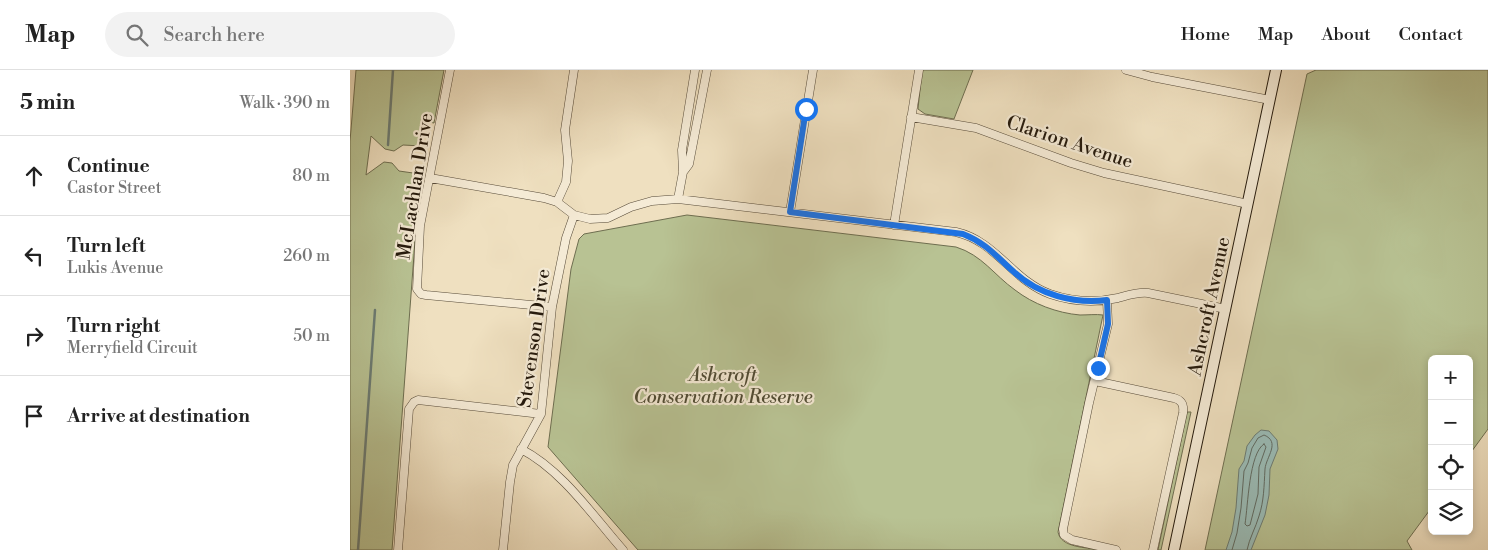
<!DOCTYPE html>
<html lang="en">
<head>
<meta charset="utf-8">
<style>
  body { margin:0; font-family:"Libre Bodoni",serif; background:#f2f2f2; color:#222 }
  .controls { position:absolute; right:15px; bottom:15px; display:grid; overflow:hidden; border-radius:8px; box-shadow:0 2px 8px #0003 }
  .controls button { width:45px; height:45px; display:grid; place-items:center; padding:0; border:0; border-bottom:1px solid #e0e0e0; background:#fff; color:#222; font:25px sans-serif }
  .stop { position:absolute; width:15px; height:15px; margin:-11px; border:4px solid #1a73e8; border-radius:50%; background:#fff }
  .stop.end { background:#1a73e8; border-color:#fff; box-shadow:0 1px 5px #0008 }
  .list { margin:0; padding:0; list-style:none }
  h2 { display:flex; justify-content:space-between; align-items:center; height:65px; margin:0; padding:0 20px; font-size:21px }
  h2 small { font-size:16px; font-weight:400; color:#767676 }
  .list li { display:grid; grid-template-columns:32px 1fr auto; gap:15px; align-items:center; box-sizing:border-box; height:80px; padding:0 20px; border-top:1px solid #e0e0e0 }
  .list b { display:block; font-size:19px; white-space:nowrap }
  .list p { margin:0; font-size:16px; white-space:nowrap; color:#767676 }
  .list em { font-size:16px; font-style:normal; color:#767676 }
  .icon { flex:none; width:28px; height:28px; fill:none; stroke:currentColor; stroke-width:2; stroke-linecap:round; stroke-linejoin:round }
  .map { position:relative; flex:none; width:1138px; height:480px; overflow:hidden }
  header { display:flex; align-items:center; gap:30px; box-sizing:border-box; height:70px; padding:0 25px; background:#fff; border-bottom:1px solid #e0e0e0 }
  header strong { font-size:24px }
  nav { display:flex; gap:28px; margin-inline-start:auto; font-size:18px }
  .search { width:350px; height:45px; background:#f2f2f2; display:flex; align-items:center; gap:12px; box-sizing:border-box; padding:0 18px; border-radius:28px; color:#767676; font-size:19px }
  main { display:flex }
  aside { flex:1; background:#fff }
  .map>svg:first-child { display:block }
</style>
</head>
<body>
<header>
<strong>Map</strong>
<div class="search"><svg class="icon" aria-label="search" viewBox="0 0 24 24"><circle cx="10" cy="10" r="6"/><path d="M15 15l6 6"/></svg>Search here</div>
<nav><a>Home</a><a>Map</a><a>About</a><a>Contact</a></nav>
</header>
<main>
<aside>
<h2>5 min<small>Walk · 390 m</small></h2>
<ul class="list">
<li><svg class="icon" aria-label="ahead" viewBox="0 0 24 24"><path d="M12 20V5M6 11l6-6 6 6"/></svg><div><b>Continue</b><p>Castor Street</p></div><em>80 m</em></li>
<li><svg class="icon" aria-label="left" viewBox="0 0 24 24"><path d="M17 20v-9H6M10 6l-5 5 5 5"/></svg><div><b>Turn left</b><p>Lukis Avenue</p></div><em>260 m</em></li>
<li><svg class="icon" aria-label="right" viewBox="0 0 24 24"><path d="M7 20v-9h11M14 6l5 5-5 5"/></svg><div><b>Turn right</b><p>Merryfield Circuit</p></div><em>50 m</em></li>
<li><svg class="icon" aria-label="arrive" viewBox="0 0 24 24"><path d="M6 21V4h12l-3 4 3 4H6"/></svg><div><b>Arrive at destination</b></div></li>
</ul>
</aside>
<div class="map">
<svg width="1138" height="480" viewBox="0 0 1138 480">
  <rect width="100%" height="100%" fill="#efe0c0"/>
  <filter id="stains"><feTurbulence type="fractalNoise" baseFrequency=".004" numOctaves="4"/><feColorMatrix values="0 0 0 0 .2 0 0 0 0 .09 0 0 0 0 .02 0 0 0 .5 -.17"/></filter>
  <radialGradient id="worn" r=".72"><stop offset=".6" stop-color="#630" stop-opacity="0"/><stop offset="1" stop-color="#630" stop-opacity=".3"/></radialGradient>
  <!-- green -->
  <path fill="#b8c293" stroke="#6e6e50" d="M6 0H94L84 53 74 51 72 76 53 75 44 81 35 79 21 66 16 105 34 92 42 93 49 101 70 104 42 480H0V71Z
    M572 0H623L604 49 575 44 568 39Z
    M966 0H1138V359L1119 385V289H1082V437L1057 471 1062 480H855L957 4Z
    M337 145 606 177C632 185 644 205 665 220 683 234 707 243 730 245 738 245 746 244 753 245L708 462C711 478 736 477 749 480H288L198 377 221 199 229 169 234 164Z
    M837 342H841L811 480H808Z"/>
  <!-- water -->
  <path fill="#9abcb7" stroke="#6b7b73" d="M911 360 919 361 927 370 928 379 920 399 919 425 915 445 901 480H876L882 462 886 438 889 399 894 391 897 376 905 365Z"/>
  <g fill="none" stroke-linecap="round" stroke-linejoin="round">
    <!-- shore -->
    <path stroke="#5f6a62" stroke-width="1" d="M914 374 916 377 909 397 908 424 900 455 897 456 895 454C898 436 899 383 914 374Z
      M882 480 887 463 891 438 894 401 898 393 902 378 908 368 914 365C931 372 916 387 915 399 914 416 914 431 909 446 906 457 899 469 897 480"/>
    <!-- stream -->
    <path stroke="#6b7b73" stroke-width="2.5" d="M38 75 43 0
      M8 480 25 240"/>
    <!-- minor casing -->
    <g stroke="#574b39" stroke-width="9">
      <path id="minor" d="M100 0 70 156 67 219 71 224 76 225 202 237
        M776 0 802 7 920 30
        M561 47 626 58 721 93 754 103 898 134
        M333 102 339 94 357 0
        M80 108 194 128 207 132 224 145 240 149 258 148 281 137 302 131 328 129 606 162C646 171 662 210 700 224 723 232 745 233 768 228 779 225 787 222 798 223L876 239
        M328 129 333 102 332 80 345 0
        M207 132 216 112 218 91 215 60 224 0
        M440 142 463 0
        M544 155 569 0
        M757 230 758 254 739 333 713 459 714 465 722 470 766 480
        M745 311 824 328C832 330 834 335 833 343L803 480
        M171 379C212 400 243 446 273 480
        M48 480 59 339 64 332 68 330 191 344
        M153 480 160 412 163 395 191 344 202 237 216 168 224 145"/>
    </g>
    <!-- secondary casing -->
    <g stroke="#24190c" stroke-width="12">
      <path id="secondary" d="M824 480 926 0"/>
    </g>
    <!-- minor -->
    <use href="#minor" stroke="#f5ebd6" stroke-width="8"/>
    <!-- secondary -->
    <use href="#secondary" stroke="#f5ebd6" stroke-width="10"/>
  </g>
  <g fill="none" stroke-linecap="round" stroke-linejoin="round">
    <!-- route -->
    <path stroke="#1a73e8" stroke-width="6" d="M456 39 440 142 613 164C636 173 646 186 664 202 689 225 724 234 757 230L758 254 748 298"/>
  </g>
  <g text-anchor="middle" stroke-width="4.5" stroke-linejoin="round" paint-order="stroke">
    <!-- street labels -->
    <g font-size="19" fill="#24190c" stroke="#f5ebd6">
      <text transform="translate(720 71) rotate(18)" y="7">Clarion Avenue</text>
      <text transform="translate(64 116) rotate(-81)" y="7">McLachlan Drive</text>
      <text transform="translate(858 236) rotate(-78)" y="7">Ashcroft Avenue</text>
      <text transform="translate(183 268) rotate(-82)" y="7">Stevenson Drive</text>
    </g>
    <!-- park labels -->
    <g font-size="19" font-style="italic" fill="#504c34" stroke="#f5ebd6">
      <text x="373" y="311">Ashcroft<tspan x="373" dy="22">Conservation Reserve</tspan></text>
    </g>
  </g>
  <rect width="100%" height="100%" filter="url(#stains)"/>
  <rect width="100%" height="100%" fill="url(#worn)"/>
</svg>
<div class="controls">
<button>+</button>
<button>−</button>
<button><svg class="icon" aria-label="locate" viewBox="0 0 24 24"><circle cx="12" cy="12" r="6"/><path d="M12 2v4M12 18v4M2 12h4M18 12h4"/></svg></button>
<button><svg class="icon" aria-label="layers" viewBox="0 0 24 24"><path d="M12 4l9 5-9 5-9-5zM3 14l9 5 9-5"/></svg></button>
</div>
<div class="stop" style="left:456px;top:39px"></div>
<div class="stop end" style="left:748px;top:298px"></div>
</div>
</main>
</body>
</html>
